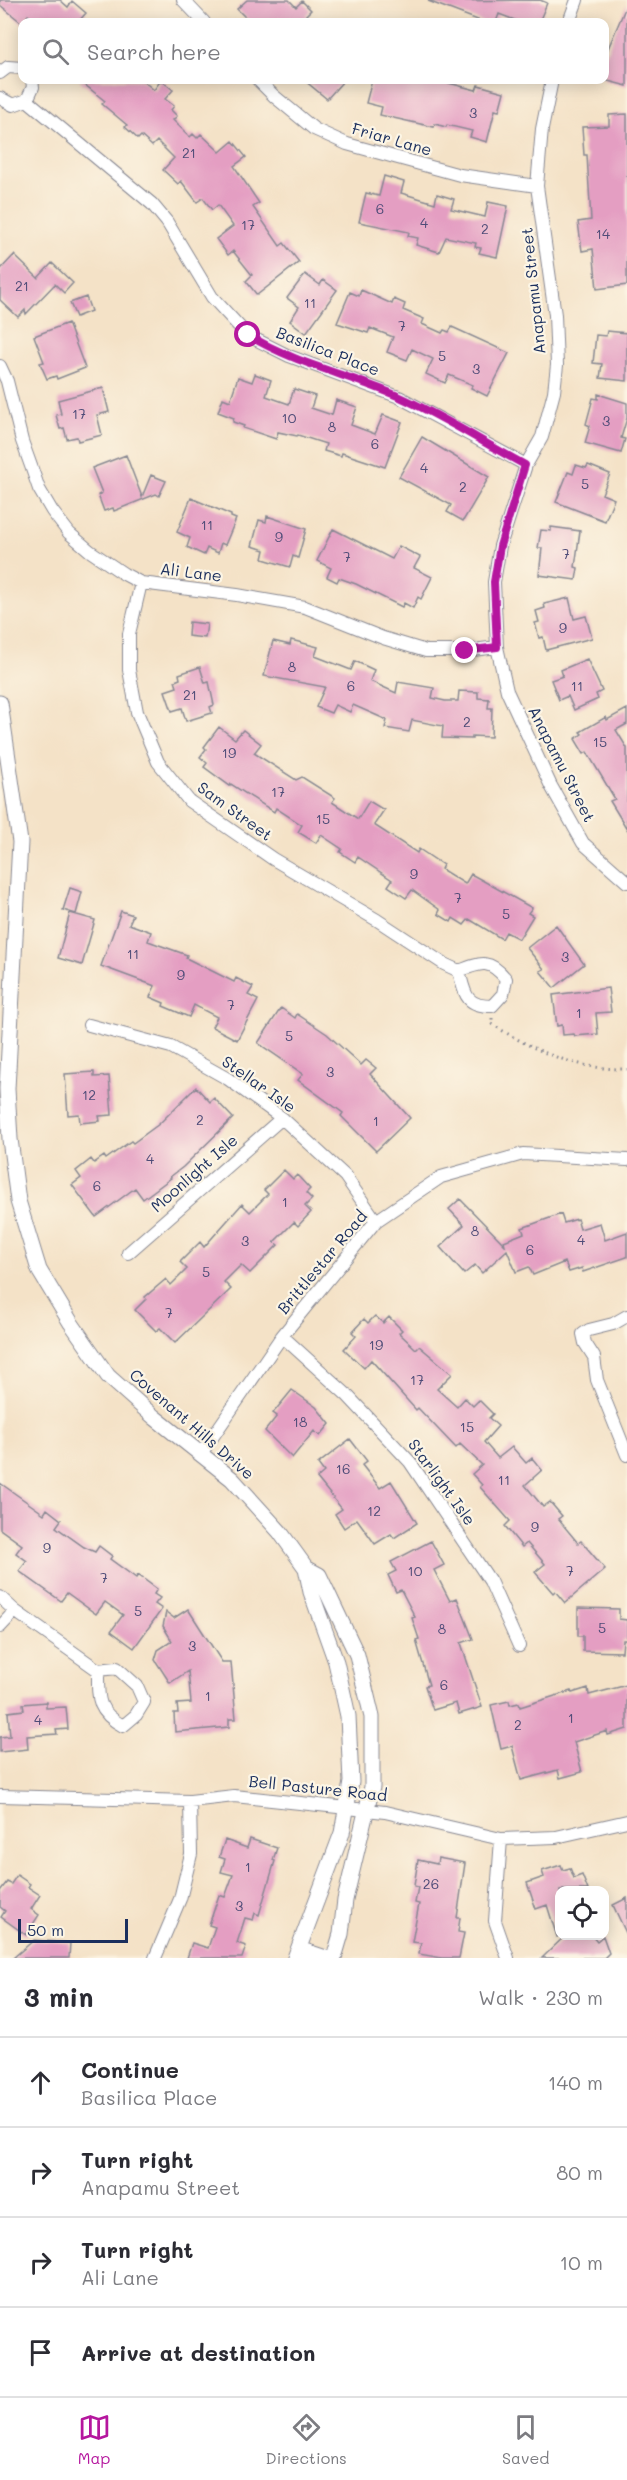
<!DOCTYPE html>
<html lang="en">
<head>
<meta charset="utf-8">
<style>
  body { margin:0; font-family:Mali,sans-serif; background:#f2f2f3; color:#2b2b33 }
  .controls { position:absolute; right:18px; bottom:18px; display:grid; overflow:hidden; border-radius:12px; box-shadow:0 3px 15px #0003 }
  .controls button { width:54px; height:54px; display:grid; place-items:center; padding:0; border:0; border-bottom:2px solid #e1e1e2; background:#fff; color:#2b2b33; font:30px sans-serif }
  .scale { position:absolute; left:18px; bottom:15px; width:110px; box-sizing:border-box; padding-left:6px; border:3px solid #1b2f5e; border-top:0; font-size:16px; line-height:21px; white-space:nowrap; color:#1b2f5e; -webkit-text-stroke:4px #fcf5e5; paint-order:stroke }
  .stop { position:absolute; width:18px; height:18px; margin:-14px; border:4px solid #b5179e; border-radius:50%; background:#fff }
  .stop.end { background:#b5179e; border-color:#fff; box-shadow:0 2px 6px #0008 }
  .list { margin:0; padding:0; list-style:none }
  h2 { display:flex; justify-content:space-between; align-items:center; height:78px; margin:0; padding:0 24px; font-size:26px }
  h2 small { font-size:20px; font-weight:400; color:#7c7c81 }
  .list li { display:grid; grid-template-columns:39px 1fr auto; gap:18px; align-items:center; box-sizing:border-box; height:90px; padding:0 24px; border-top:2px solid #e1e1e2 }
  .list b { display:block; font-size:22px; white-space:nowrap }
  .list p { margin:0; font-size:20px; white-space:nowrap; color:#7c7c81 }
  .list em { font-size:20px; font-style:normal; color:#7c7c81 }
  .icon { flex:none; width:33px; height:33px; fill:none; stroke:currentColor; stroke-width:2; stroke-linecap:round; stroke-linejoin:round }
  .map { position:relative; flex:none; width:627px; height:1958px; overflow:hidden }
  .search { position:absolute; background:#fff; box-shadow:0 3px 15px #0003; left:18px; right:18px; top:18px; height:66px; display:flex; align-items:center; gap:15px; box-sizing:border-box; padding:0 21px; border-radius:12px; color:#7c7c81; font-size:22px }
  .sheet { height:438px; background:#fff }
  nav { display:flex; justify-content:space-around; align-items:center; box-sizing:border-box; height:84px; border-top:2px solid #e1e1e2; background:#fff; font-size:16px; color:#7c7c81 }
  nav a { display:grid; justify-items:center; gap:3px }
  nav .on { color:#b5179e }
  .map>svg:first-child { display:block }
</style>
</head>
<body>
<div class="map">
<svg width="627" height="1958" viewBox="0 0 627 1958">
  <rect width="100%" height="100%" fill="#fcf5e5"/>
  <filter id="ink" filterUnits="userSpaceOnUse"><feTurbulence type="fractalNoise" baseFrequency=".0167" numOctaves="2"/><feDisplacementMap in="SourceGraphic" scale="12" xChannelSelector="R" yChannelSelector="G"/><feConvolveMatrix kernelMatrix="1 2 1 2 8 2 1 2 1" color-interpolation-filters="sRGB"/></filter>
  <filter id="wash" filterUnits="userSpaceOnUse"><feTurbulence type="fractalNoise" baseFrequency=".008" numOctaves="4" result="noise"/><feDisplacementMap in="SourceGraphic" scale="24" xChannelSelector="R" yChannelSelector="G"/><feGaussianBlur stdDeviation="1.35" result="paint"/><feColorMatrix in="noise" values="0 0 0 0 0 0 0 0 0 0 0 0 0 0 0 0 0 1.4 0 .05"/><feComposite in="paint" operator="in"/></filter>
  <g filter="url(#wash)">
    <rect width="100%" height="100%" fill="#f4e2c7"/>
    <g id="blocks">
      <!-- building -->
      <path fill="#e49ec2" d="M0 0H60L68 7 72 1 86 13 78 22H37L28 15 22 23 0 5Z
        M247 0H289L296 7 302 1 311 10 306 15 313 22H250L237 9Z
        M540 0 547 3 539 22H520L499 14 496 22H483L428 1Z
        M627 4V86L604 80V61L607 51Z
        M79 80H142L154 90 161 80 173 90 165 99 174 106 171 110 177 116 173 120 190 137 193 134 197 138 201 134 220 152 233 141 246 157 234 166 259 203 253 207 280 246 284 243 299 262 257 295 246 281 252 275 233 251 228 255 216 239 233 226 218 205 212 210 203 198 197 202 181 181 178 184 163 170 174 158 157 141 152 146 141 136 138 139 125 127 127 125 102 104 105 101Z
        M304 80H344L327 99Z
        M372 80H437L476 90 478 85 504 92 499 111 495 110 487 142 470 137 472 131 447 125 446 127 435 124 434 127 380 115 382 107 366 103Z
        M627 114V285L597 289 593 249 582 251 578 222 591 220 587 155H584L582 127 609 126V115Z
        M384 176 404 182 401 193 435 203 437 194 454 199 451 209 485 217 488 202 508 206 497 257 479 253 481 248 475 247 476 243 446 237 439 252 416 245 418 238 408 236 409 232 359 222 366 193 379 196Z
        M14 255 38 278 52 263 73 283 64 293 55 284 26 314 25 310 18 317 0 300V270Z
        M305 274 320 285 323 280 337 290 306 333 290 321 299 307 287 298Z
        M361 290 392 304 394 299 405 304 403 310 424 319 422 324 442 333 444 330 449 332 452 327 509 353 487 396 471 388 473 385 449 375 445 383 426 374 433 359 412 349 407 360 387 352 393 337 370 328 368 333 337 323 350 292 359 296Z
        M86 297 91 311 76 317 70 303Z
        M68 323 85 368 57 379 56 376 47 379 40 363 44 362 34 336Z
        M607 331 627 333V381L600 378 602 364 593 363 596 335 606 336Z
        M255 374 271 380 266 396 289 404 294 389 315 396 311 408 332 415 336 400 357 407 351 425 375 434 383 415 402 422 385 467 342 453 341 456 324 451 326 444 298 435 297 436 278 432 276 439 243 428 244 426 233 422 234 418 218 412 223 398 230 401 238 377 252 382Z
        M103 388 109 412 97 415 102 435 78 441 77 437 67 439 64 428 60 429 56 415 61 414 58 400Z
        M598 394 627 403V418L621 438 625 439 621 453 585 443 590 426 586 424 593 398 598 399Z
        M422 437 489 477 463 521 447 512 451 505 399 477Z
        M126 455 142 497 151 475 166 481 159 496 156 494 114 511 113 508 104 511 98 495 102 493 92 468Z
        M576 465 586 468 588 465 610 474 602 494 614 499 605 521 556 502 568 472 573 474Z
        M191 498 231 515V517L236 519 225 545 221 543 218 553 207 548 204 555 187 547 190 538 177 532Z
        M267 516 306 529 298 558 293 556 290 567 263 559 265 550 252 546 259 520 266 522Z
        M551 527 580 531 575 567 578 568 576 580 539 575 542 548H538L541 530 551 531Z
        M333 529 392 559 399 546 420 557 414 568 432 577 421 599 418 597 413 608 404 603 402 607 356 584 339 578 337 582 327 577 331 568 317 561Z
        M569 598 574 619 586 616 592 638 546 650 543 637 539 638 535 623 539 622 536 611 545 608 544 604Z
        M189 622 207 624 205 638 188 636Z
        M291 640 318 647 315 656 351 670 355 661 374 670 370 681 396 693 398 682 434 688 432 698 445 701H458L459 691 478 692V698L489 699 488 708H492L491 737 472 736V739L442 738 443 726 412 720 409 732 385 728 387 720 353 705 350 712 335 705 331 713 316 707 325 687 264 676 273 641 290 645Z
        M587 659 602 691 596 694 598 699 574 710 568 696 559 700 551 680 563 676 561 670Z
        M200 667 205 683 209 682 214 705 210 707 212 713 186 721 182 708 172 711 165 691 177 687 175 681 180 679 179 674Z
        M627 709V724L616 730 627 748V829L610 801 615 799 587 752 584 754 575 739 582 734 580 732 606 717 607 720Z
        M219 727 235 739 243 730 261 744 254 753 296 780 302 777 335 798 332 802 358 819 369 801 384 810 374 825 417 853 419 849 443 865 441 869 465 884 471 874 532 908 528 913 533 916 519 939 506 932 502 939 469 919 464 925 453 918 451 922 438 914 440 910 412 890 406 898 388 886 392 880 358 857 355 862 340 852 342 849 321 835 316 843 298 832 302 825 276 808 274 812 231 784 230 786 204 767 207 763 200 757 206 749 204 747Z
        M70 888 82 892 76 914 63 910Z
        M121 911 133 915 129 924 151 932 148 941 187 955 186 958 234 982 236 978 253 987 248 995 258 1000 237 1040 212 1027 217 1017 194 1005 189 1017 163 1006 164 1003 150 997 155 986 101 966Z
        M70 913 95 920 82 965 58 958Z
        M556 925 584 964 554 988 540 971 544 969 527 948Z
        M608 988 611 1012 596 1013 598 1034 575 1036 574 1034 563 1035 562 1025 557 1026 553 995Z
        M281 1008 295 1018 297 1014 327 1034 361 1065 366 1060 376 1068 370 1074 410 1118 376 1151 341 1116 343 1113 298 1080 303 1074 258 1043Z
        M94 1072V1077L109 1076 112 1115 99 1116 100 1121 80 1123 79 1114 68 1115 65 1074Z
        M196 1087 210 1102 214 1098 233 1118 183 1167 170 1177 171 1178 143 1199 135 1188 96 1217 72 1185 81 1178 76 1171 91 1159 94 1163 104 1156 106 1159 131 1141 133 1143 159 1124Z
        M284 1170 293 1179 297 1175 310 1189 306 1193 312 1199 305 1206 311 1212 298 1226 294 1222 274 1242 278 1245 250 1273 241 1265 224 1282 231 1289 175 1343 160 1328 156 1331 135 1310 146 1299 145 1297 166 1279 171 1285 187 1269 180 1262 200 1242 204 1247 242 1204 250 1212 268 1194 264 1190Z
        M460 1199 505 1245 504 1241 524 1233 522 1228 561 1214 564 1223 577 1219 580 1229 600 1223 605 1240 627 1232V1257L583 1272 582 1268 569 1272 565 1262 533 1275 529 1267 516 1272 507 1250 482 1273 475 1265 464 1274 440 1247 464 1225 449 1209Z
        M375 1316 383 1323 389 1317 402 1330 399 1333 416 1349 419 1346 452 1374 437 1389 457 1407 465 1398 473 1406 479 1400 493 1414 489 1418 498 1426 484 1442 498 1458 512 1447 526 1463 532 1458 542 1470 525 1485 543 1507 550 1502 562 1516 558 1519 578 1543 581 1541 605 1569 565 1603 555 1591 553 1593 535 1572 545 1564 527 1543 522 1547 505 1526 510 1521 480 1487 482 1485 472 1474 482 1465 460 1444 456 1448 418 1408 416 1410 371 1360 364 1368 344 1349 356 1336 352 1332 364 1319 368 1323Z
        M292 1390 316 1407 330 1424 320 1436 314 1431 292 1458 265 1431 277 1416 273 1413Z
        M350 1439 367 1461 362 1465 380 1488 391 1481 417 1523 394 1538 391 1534 375 1544 357 1519 344 1528 335 1514 342 1509 317 1478 324 1472 318 1464Z
        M0 1483 44 1514 47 1509 61 1520 56 1527 84 1547 95 1552 99 1546 112 1556 110 1559 136 1578 138 1575 157 1589 154 1594 160 1598 155 1604 162 1609 134 1648 111 1631 123 1615 105 1602 96 1614 67 1593 61 1601 19 1571 27 1561 16 1553 22 1545 0 1529Z
        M431 1541 444 1565 434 1570 450 1601 457 1598 473 1639 461 1643 482 1707 459 1714 456 1703 433 1710 425 1686 429 1685 416 1640 419 1639 412 1618 415 1617 401 1590 396 1592 388 1575 396 1571 391 1562Z
        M578 1608 619 1609V1619L627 1620V1640H623L622 1652 583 1651V1636H578Z
        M188 1609 222 1662H231L236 1719H229V1727L175 1732 174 1713H178L177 1704 191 1703 188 1671 170 1683 155 1660 158 1650 172 1641 163 1626 166 1612 174 1618Z
        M627 1685V1729L608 1735 607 1731 574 1742 582 1772 560 1778 558 1770 521 1780 512 1746 501 1749 491 1705 509 1701 510 1705 519 1703 520 1707 571 1691 572 1693 588 1688 589 1695Z
        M46 1702V1708L66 1707 68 1729 56 1730 57 1734 27 1736 28 1749 0 1752V1737L10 1736 8 1712 24 1710 23 1704Z
        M250 1839 277 1848 273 1860 275 1861 259 1915 255 1913 253 1920 245 1918 237 1943 246 1946 242 1958H187L192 1943 208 1948 215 1927 209 1925 219 1895 225 1897 233 1875 221 1872 225 1859 219 1857 225 1840 247 1848Z
        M438 1858 465 1863 457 1918H460L458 1932 464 1933 459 1958H442L419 1954 421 1943 412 1942 419 1904 415 1903 418 1887 414 1886 418 1860 437 1864Z
        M561 1865 563 1870 570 1868 574 1878 582 1875 588 1890H560V1936L557 1937 547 1905 536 1909 527 1883 544 1877 542 1871Z
        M17 1875 30 1884 28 1887 40 1895 31 1909 39 1915 26 1935 1 1917 5 1911 0 1907V1891L7 1882 11 1884Z
        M627 1898V1935L613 1905Z
        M566 1935H592L597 1941 603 1936 609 1953 604 1958H542Z
        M34 1940 70 1943 69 1958H13Z"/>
    </g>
  </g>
  <g filter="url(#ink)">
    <use href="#blocks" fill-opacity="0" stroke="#888892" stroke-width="1.5"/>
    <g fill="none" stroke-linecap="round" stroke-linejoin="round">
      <!-- minor casing -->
      <g stroke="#888892" stroke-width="14">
        <path id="minor" d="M183 0 204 22
          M569 22 577 0
          M0 73 8 67 22 68
          M258 80 274 96 314 129 347 144 460 175 537 186
          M552 80 542 129 537 186 555 315 557 365 554 392 542 437 526 465 500 546 494 582 497 647 507 691 551 786 583 843 627 882
          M0 98 13 105 27 100 33 87 32 80
          M27 100 152 204 167 222 212 297 247 335 289 356 399 397 526 465
          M0 366 7 381 22 441 31 466 39 489 52 511 69 533 90 551 124 574 141 583 237 595 305 607 383 638 426 651H465L497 647
          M141 583 129 634V670L137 712 158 762 189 801 273 859 377 920 444 964 459 971C465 994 465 1006 492 1006L503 994 506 979C490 959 482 962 459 971
          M89 1025 171 1047 228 1079 282 1118 345 1176 376 1221
          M128 1253 282 1118
          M627 1316 613 1324 589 1330 583 1334 585 1343 594 1357 597 1380 627 1455
          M282 1336 347 1395 410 1462 490 1581 519 1646
          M200 1455 282 1336 376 1221 441 1177 523 1154 627 1160
          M0 1597 15 1611 98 1670C98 1698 96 1711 123 1726L136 1715 144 1702 137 1686 117 1668 98 1670
          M0 1627 15 1611
          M0 1796 190 1801 234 1796 385 1812 501 1839 556 1837 627 1821
          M501 1839 495 1921 508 1958
          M155 1958 180 1899 191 1854 190 1801"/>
      </g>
      <!-- tertiary casing -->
      <g stroke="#888892" stroke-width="17">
        <path id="tertiary" d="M0 703 20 842 7 1089 10 1139 18 1201 39 1270 71 1323 108 1376 154 1417 232 1479 280 1532 306 1568 311 1592 336 1662 348 1716 351 1782 342 1833 295 1958
          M306 1568 319 1575 357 1655 372 1717V1787L345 1900 341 1934 334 1958
          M299 1949 326 1958"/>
      </g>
      <!-- path -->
      <path stroke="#888892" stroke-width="3" stroke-dasharray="1.5 4.5" stroke-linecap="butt" d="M492 1018V1024C534 1051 576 1070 627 1069"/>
      <!-- minor -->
      <use href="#minor" stroke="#fff" stroke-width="12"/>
      <!-- tertiary -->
      <use href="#tertiary" stroke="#fff" stroke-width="15"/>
    </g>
  </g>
  <g fill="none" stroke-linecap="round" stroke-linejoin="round" filter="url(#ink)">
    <!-- route -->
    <path stroke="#b5179e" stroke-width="8" d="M248 335C295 364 350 375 400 397 444 417 484 443 525 465L500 546 494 582 497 647 465 651"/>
  </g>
  <g text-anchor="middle" stroke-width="4.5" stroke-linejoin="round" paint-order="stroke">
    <!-- number labels -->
    <g font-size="14" fill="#4d4b77">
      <text x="473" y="118">3</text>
      <text x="189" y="158">21</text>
      <text x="380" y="214">6</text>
      <text x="424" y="228">4</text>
      <text x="248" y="230">17</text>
      <text x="485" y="234">2</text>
      <text x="603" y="239">14</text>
      <text x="22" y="291">21</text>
      <text x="310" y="308">11</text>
      <text x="402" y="331">7</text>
      <text x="442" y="361">5</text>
      <text x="476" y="374">3</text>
      <text x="79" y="419">17</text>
      <text x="289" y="423">10</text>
      <text x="606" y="426">3</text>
      <text x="332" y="432">8</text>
      <text x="375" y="449">6</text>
      <text x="424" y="473">4</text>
      <text x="585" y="489">5</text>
      <text x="463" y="492">2</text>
      <text x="207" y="530">11</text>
      <text x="279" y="542">9</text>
      <text x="566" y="559">7</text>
      <text x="347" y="562">7</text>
      <text x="563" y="633">9</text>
      <text x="292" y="672">8</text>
      <text x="351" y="691">6</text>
      <text x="577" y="691">11</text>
      <text x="190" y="700">21</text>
      <text x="467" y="727">2</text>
      <text x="600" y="747">15</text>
      <text x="229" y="758">19</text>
      <text x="278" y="797">17</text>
      <text x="323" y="824">15</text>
      <text x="414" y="879">9</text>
      <text x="458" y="903">7</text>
      <text x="506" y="919">5</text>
      <text x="133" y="959">11</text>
      <text x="565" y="962">3</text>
      <text x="181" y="980">9</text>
      <text x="231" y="1010">7</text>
      <text x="579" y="1018">1</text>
      <text x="289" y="1041">5</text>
      <text x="330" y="1077">3</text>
      <text x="89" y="1100">12</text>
      <text x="200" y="1125">2</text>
      <text x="376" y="1126">1</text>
      <text x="150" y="1164">4</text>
      <text x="97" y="1191">6</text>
      <text x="285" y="1207">1</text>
      <text x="475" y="1236">8</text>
      <text x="581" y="1245">4</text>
      <text x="245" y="1246">3</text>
      <text x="530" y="1255">6</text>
      <text x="206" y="1277">5</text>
      <text x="169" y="1318">7</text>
      <text x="376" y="1350">19</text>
      <text x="417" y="1385">17</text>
      <text x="300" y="1427">18</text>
      <text x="467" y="1432">15</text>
      <text x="343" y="1474">16</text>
      <text x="504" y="1485">11</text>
      <text x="374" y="1516">12</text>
      <text x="535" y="1532">9</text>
      <text x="47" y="1553">9</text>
      <text x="415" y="1576">10</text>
      <text x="570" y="1576">7</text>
      <text x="104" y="1583">7</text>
      <text x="138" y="1616">5</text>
      <text x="602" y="1633">5</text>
      <text x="442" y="1634">8</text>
      <text x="192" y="1651">3</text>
      <text x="444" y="1690">6</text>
      <text x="208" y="1701">1</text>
      <text x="571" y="1723">1</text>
      <text x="38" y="1725">4</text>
      <text x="518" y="1730">2</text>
      <text x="248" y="1872">1</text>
      <text x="431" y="1889">26</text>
      <text x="239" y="1911">3</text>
    </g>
    <!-- street labels -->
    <g font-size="16" fill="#1b2f5e" stroke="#fcf5e5">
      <text transform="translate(392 139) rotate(16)" y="6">Friar Lane</text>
      <text transform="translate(533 291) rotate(-96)" y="6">Anapamu Street</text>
      <text transform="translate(328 351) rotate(21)" y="6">Basilica Place</text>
      <text transform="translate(191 572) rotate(7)" y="6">Ali Lane</text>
      <text transform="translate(562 764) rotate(63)" y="6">Anapamu Street</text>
      <text transform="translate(235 811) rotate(36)" y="6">Sam Street</text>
      <text transform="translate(259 1084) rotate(35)" y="6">Stellar Isle</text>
      <text transform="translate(194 1173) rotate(-41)" y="6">Moonlight Isle</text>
      <text transform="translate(322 1262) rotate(-50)" y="6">Brittlestar Road</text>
      <text transform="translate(192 1424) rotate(41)" y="6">Covenant Hills Drive</text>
      <text transform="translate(442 1482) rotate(54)" y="6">Starlight Isle</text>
      <text transform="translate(318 1788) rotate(6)" y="6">Bell Pasture Road</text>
    </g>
  </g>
</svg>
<div class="controls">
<button><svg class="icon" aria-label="locate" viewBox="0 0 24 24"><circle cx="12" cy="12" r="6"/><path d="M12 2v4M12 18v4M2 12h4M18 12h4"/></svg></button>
</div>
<div class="scale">50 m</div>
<div class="stop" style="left:248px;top:335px"></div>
<div class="stop end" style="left:465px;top:651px"></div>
<div class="search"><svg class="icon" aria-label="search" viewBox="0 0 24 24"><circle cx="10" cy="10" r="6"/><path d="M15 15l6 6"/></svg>Search here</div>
</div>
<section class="sheet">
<h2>3 min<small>Walk · 230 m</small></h2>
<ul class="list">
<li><svg class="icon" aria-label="ahead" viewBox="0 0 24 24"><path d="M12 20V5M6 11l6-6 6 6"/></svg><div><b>Continue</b><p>Basilica Place</p></div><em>140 m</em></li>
<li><svg class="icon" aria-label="right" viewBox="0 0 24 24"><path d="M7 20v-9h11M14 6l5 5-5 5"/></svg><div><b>Turn right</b><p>Anapamu Street</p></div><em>80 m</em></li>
<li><svg class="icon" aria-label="right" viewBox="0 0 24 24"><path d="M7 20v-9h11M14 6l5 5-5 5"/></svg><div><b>Turn right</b><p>Ali Lane</p></div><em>10 m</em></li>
<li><svg class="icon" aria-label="arrive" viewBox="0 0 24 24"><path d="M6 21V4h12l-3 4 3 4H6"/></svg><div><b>Arrive at destination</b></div></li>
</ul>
</section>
<nav>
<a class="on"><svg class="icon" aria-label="map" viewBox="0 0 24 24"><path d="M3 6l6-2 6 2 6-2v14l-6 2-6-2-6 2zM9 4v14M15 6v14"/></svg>Map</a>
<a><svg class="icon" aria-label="directions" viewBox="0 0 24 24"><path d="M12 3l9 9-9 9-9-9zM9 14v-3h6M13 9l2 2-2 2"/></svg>Directions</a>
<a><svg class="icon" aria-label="saved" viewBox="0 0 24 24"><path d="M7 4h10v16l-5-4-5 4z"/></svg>Saved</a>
</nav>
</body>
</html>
